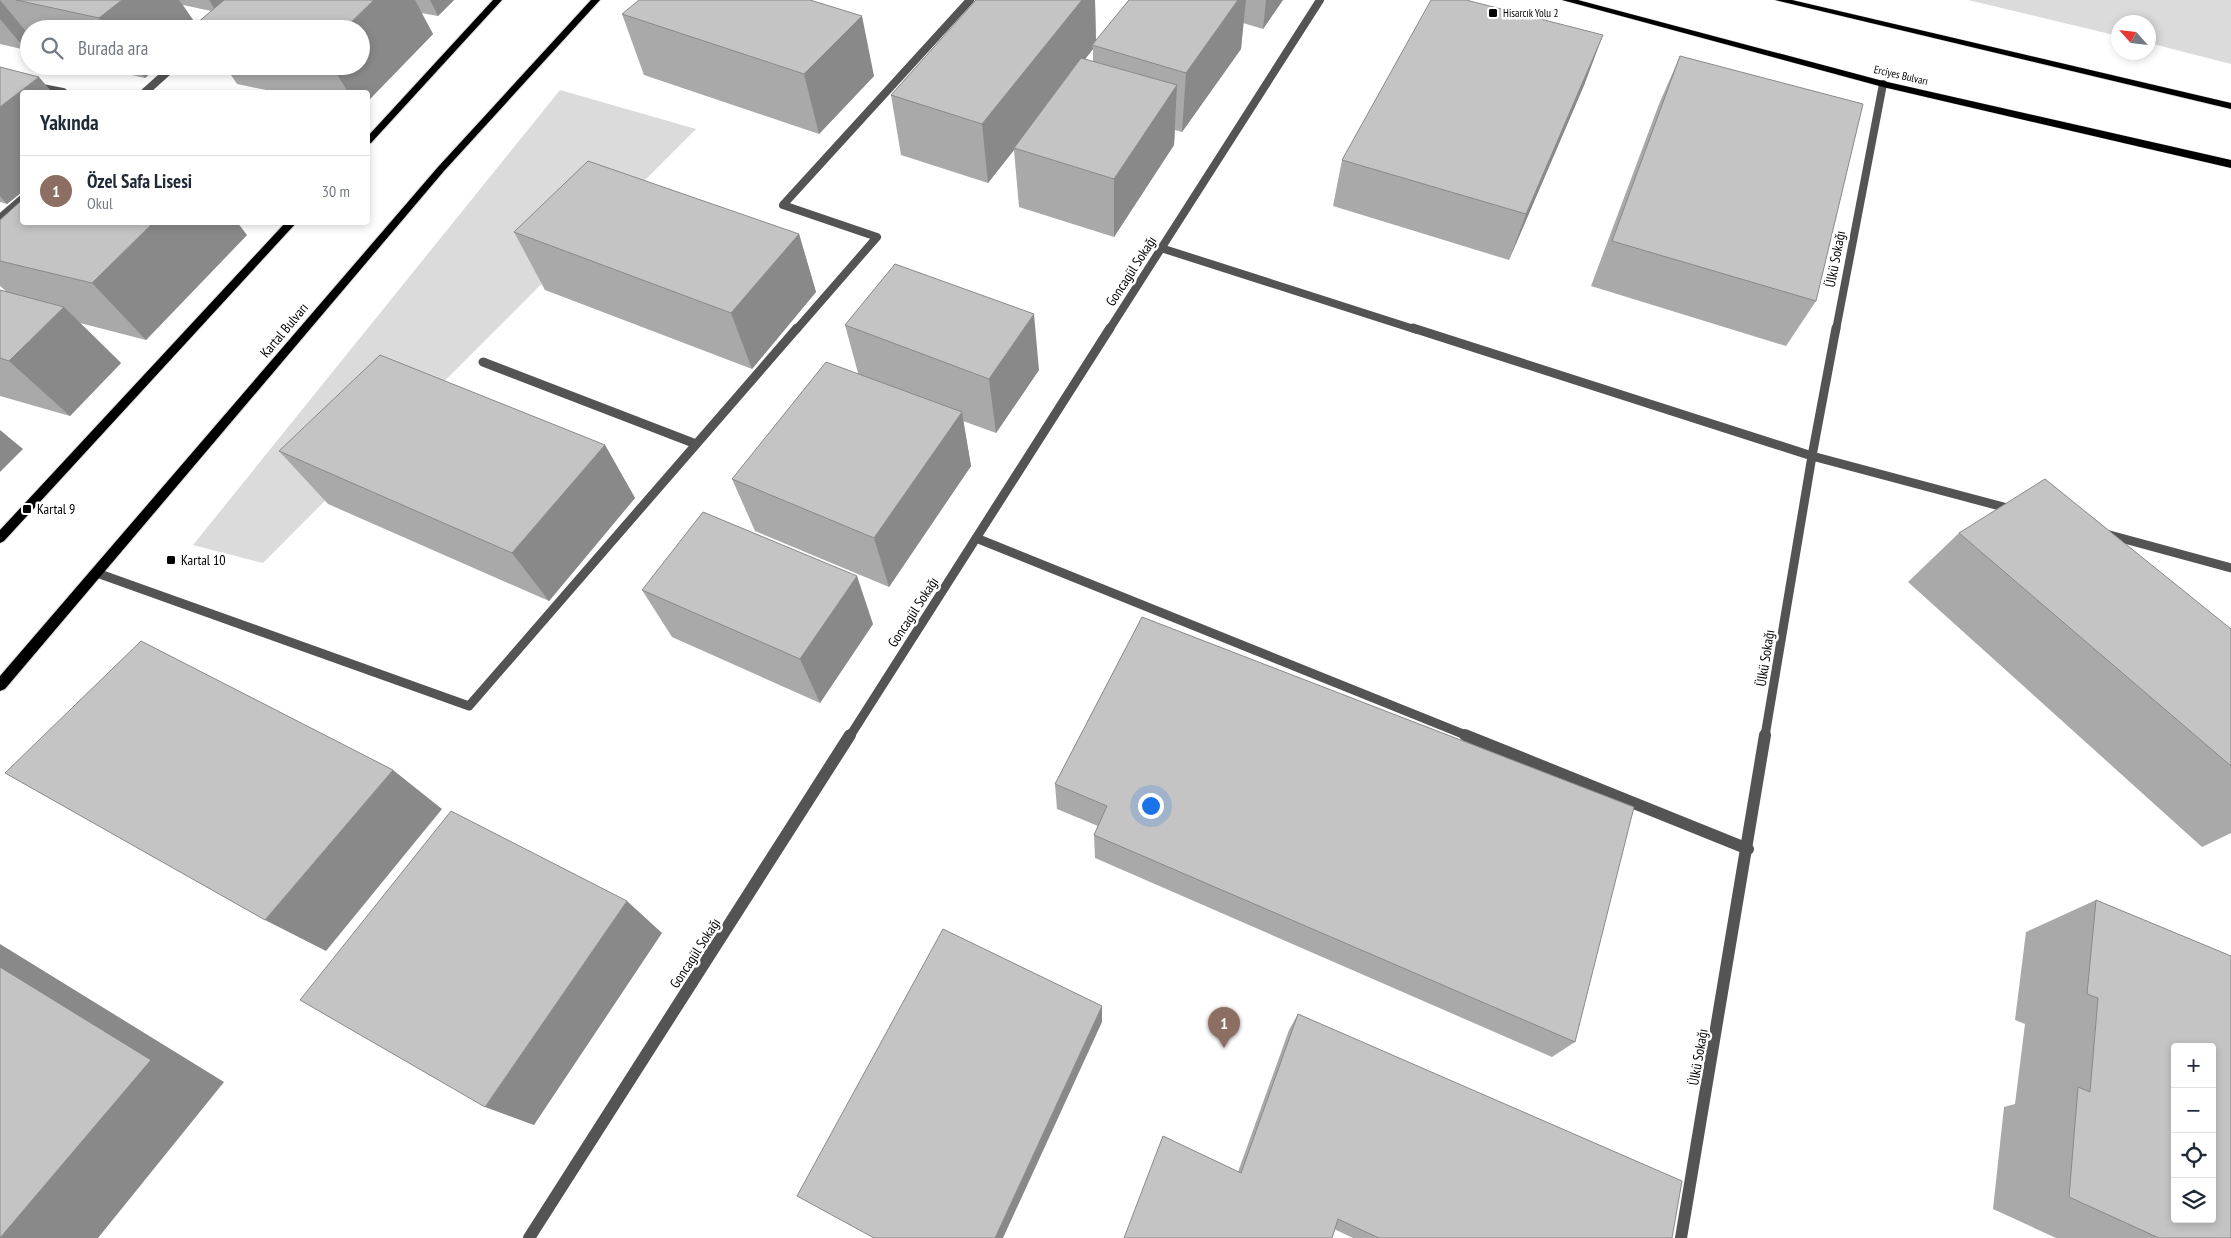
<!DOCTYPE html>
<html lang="tr">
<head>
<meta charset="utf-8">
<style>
  body { margin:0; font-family:"PT Sans Narrow",sans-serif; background:#f6f6f7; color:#1f2937 }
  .controls { position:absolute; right:15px; bottom:15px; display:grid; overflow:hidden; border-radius:5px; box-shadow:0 2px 8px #0003 }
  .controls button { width:45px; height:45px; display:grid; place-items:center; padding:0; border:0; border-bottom:1px solid #e0e1e3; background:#fff; color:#1f2937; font:25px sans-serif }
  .compass { position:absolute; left:2111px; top:15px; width:45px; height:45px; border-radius:50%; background:#fff; box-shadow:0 2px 8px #0003; rotate:297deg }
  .you { position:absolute; left:1150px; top:805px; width:18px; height:18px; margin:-12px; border:4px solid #fff; border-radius:50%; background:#1a73e8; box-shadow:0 0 0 8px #1a73e833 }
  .badge { display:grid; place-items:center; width:32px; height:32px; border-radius:50%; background:#000; color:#fff; font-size:16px; font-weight:700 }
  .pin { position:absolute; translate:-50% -41px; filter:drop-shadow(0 1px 2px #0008) }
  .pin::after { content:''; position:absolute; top:26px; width:18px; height:15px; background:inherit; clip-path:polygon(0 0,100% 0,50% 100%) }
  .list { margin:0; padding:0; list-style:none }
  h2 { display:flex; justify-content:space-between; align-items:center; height:65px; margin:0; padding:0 20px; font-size:21px }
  h2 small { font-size:16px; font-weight:400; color:#747a83 }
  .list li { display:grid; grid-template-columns:32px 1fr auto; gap:15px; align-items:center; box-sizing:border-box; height:70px; padding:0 20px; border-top:1px solid #e0e1e3 }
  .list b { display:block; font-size:19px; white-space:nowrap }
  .list p { margin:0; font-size:16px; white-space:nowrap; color:#747a83 }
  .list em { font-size:16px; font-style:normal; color:#747a83 }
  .icon { flex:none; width:28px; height:28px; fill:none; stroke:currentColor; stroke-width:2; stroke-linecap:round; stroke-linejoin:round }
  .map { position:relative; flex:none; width:2231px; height:1238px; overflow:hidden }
  .search { position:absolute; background:#fff; box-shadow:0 2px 8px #0003; left:20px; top:20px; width:350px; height:55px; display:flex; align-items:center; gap:12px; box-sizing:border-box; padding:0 18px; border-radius:28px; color:#747a83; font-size:19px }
  .panel { position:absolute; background:#fff; box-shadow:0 2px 8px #0003; left:20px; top:90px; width:350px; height:135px; border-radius:5px }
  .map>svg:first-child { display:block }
</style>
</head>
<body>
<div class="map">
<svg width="2231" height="1238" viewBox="0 0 2231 1238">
  <rect width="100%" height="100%" fill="#fff"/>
  <!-- green -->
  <path fill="#dbdbdb" d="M1968 0H2231V64L2149 43 2148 22H2118V36Z
    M560 90 696 129 263 563 193 545Z"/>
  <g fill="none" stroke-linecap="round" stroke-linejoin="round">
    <!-- primary casing -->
    <g stroke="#dbdbdb" stroke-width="2">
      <path id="primary" d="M493 0H502L371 143 368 144V136Z
        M591 0H600L444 171 5 689 0 691V676L438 167Z
        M286 222H297L4 541 0 543V530Z"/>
    </g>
    <!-- trunk casing -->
    <g stroke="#dbdbdb" stroke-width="1">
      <path id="trunk" d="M1562 0H1578L1883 81 2231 160V168L1883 87Z
        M1775 0H1792L2231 103V109Z"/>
    </g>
    <!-- minor-far2 -->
    <path stroke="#545454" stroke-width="8" d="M37 87 63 92
      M145 92 174 66
      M0 218 22 199
      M1161 248 1417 330
      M796 330 877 237 783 205 970 0
      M1109 330 1320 0
      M1836 330 1883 84"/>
    <!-- minor-far1 -->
    <path stroke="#545454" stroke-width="9" d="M1413 328 1812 456 2015 510
      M483 362 696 444
      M2106 534 2231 568
      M976 538 1468 736
      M97 573 469 706 797 328
      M850 736 1110 328
      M1765 736 1812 456 1836 328"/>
    <!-- minor -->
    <path stroke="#545454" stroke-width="12" d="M1465 735 1748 849
      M529 1238 850 735
      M1681 1238 1765 735"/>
    <!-- primary -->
    <use href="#primary" fill="#000" fill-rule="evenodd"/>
    <!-- trunk -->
    <use href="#trunk" fill="#000" fill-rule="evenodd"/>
  </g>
  <!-- wall -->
  <path fill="#a9a9a9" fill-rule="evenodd" d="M0 0H454L438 16 421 13 433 34 368 101V92H276L237 84 225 66H361V29H29V48L26 50 0 44ZM183 5 211 11 196 24Z
    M976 0H1095L1096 41 1129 0H1283L1263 29 1243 23 1241 49 1182 132 1175 130 1174 145 1114 237 1019 207 1014 150 988 183 901 155 891 95ZM1093 49V62L1085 59Z
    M622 14 874 76 819 134 644 75Z
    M1680 56 1816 301 1786 346 1591 286 1659 104Z
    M92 66H159L145 78Z
    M0 67 22 92V192L7 204 0 202Z
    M1585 83 1509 260 1333 206 1342 160Z
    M0 220 247 235 146 340 80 323 121 363 70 416 0 396V290L7 292 0 286Z
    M514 232 799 234 816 292 752 369 545 290Z
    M845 325 1039 370 996 433 963 421 971 466 889 587 755 531 732 479 858 373Z
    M605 445 635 498 549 601 328 504 279 451Z
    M1959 533 2231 629V833L2202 847 1908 582Z
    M642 590 873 624 820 703 672 637Z
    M1142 617 1575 1042 1552 1057 1095 858 1094 835 1098 826 1057 809 1055 784Z
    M2096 900 2231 1238H2056L1993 1209 2004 1107 2015 1104 2025 1024 2015 1020 2026 932Z
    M1298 1014 1672 1238H1353L1334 1229 1238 1172 1289 1030Z"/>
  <!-- shaded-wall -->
  <path fill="#898989" d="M0 0 29 35V48L26 50 0 19Z
    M122 0H179L199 29H107L99 18Z
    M209 0H232L217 13Z
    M374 0H415L433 34 368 101V92H348L332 66H361V29H344Z
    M430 0H454L438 16Z
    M1082 0H1095L1096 45H1092L1093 49 1015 149 1014 148V150L988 183 982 124Z
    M1238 0H1246L1241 49 1182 132 1186 73Z
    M1266 0H1283L1263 29Z
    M862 16 874 76 819 134 804 74Z
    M1603 35 1585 83 1509 260 1526 214Z
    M136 66H159L145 78Z
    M39 77 52 92H22V192L7 204 0 196V107Z
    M1177 85 1174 145 1114 237V179Z
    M154 222H237L247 235 146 340 92 283Z
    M799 234 816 292 752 369 731 313Z
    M64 307 121 363 70 416 9 361Z
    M1034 314 1039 370 996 433 989 379Z
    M962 412 971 466 889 587 874 538Z
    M0 430 23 449 0 472Z
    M605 445 635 498 549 601 512 553Z
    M857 576 873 624 820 703 800 659Z
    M393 770 442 809 326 951 265 920Z
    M627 901 662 933 534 1125 485 1107Z
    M0 944 224 1082 98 1238H0Z
    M1102 1006V1022L1003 1238H995Z"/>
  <!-- building -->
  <path fill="#c4c4c4" stroke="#898989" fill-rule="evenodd" d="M16 0H122L99 18Z
    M224 0H374L344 29H218L196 24Z
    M639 0H810L862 16 804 74 622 14Z
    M976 0H1082L982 124 891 95Z
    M1129 0H1238L1186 73 1092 45Z
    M1431 0H1466L1603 35 1526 214 1342 160Z
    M1680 56 1863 104 1816 301 1612 241Z
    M1081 58 1177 85 1114 179 1014 148Z
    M0 67 39 77 0 107Z
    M588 161 799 234 731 313 514 232Z
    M22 200V222H154L92 283 0 261V220Z
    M895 264 1034 314 989 379 845 325Z
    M0 290 64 307 9 361 0 358Z
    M380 355 605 445 512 553 279 451Z
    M826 362 962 412 874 538 732 479Z
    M2045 479 2231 629V766L1959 533Z
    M703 512 857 576 800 659 642 590Z
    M1142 617 1634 807 1575 1042 1094 835 1107 806 1055 784Z
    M141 641 393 770 265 920 5 773Z
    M451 811 627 901 485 1107 300 1000Z
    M2096 900 2231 956V1238H2159L2069 1197 2078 1087 2090 1092 2098 998 2087 994ZM2175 1047H2212V1219H2175Z
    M943 929 1102 1006 995 1238H874L797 1196Z
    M0 967 151 1060 0 1238Z
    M1298 1014 1682 1181 1672 1238H1379L1338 1219 1332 1238H1124L1163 1136 1241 1173Z"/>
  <!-- markers -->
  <g fill="#000" stroke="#fff" stroke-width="2">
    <rect x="1488" y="8" width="10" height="10" rx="2.5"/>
    <rect x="22" y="504" width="10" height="10" rx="2.5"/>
    <rect x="166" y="555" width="10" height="10" rx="2.5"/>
  </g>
  <g text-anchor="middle" stroke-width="5" stroke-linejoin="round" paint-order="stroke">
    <!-- far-poi labels -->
    <g font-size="11" fill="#000" stroke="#fff" text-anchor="start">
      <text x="1503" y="17">Hisarcık Yolu 2</text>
    </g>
    <!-- far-street labels -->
    <g font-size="11" fill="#000" stroke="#fff">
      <text transform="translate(1901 75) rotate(13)" y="4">Erciyes Bulvarı</text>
    </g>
    <!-- street labels -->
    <g font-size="14" fill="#000" stroke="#fff">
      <text transform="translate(1835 259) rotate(-79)" y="5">Ülkü Sokağı</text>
      <text transform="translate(1131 271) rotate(-57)" y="5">Goncagül Sokağı</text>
      <text transform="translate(284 330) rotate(-50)" y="5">Kartal Bulvarı</text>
      <text transform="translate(913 612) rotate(-57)" y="5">Goncagül Sokağı</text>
      <text transform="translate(1765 658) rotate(-81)" y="5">Ülkü Sokağı</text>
      <text transform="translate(695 953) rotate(-57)" y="5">Goncagül Sokağı</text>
      <text transform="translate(1698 1057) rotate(-80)" y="5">Ülkü Sokağı</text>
    </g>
    <!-- poi labels -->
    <g font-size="14" fill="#000" stroke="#fff" text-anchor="start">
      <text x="37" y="514">Kartal 9</text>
      <text x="181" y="565">Kartal 10</text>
    </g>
  </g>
</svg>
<div class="controls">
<button>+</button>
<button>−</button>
<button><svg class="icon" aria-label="locate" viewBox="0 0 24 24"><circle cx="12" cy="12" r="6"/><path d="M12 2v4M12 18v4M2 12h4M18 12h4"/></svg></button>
<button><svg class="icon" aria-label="layers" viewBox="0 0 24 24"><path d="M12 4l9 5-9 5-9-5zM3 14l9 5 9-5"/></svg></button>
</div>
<svg class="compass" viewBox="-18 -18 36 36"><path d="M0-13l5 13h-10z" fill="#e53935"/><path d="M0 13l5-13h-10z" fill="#747a83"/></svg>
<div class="you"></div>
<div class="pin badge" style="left:1224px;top:1048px;background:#8d6e63">1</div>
<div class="search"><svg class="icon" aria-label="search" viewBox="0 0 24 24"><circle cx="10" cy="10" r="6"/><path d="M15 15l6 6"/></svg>Burada ara</div>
<section class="panel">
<h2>Yakında<small></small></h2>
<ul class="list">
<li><span class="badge" style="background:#8d6e63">1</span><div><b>Özel Safa Lisesi</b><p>Okul</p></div><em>30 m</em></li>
</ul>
</section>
</div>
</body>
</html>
